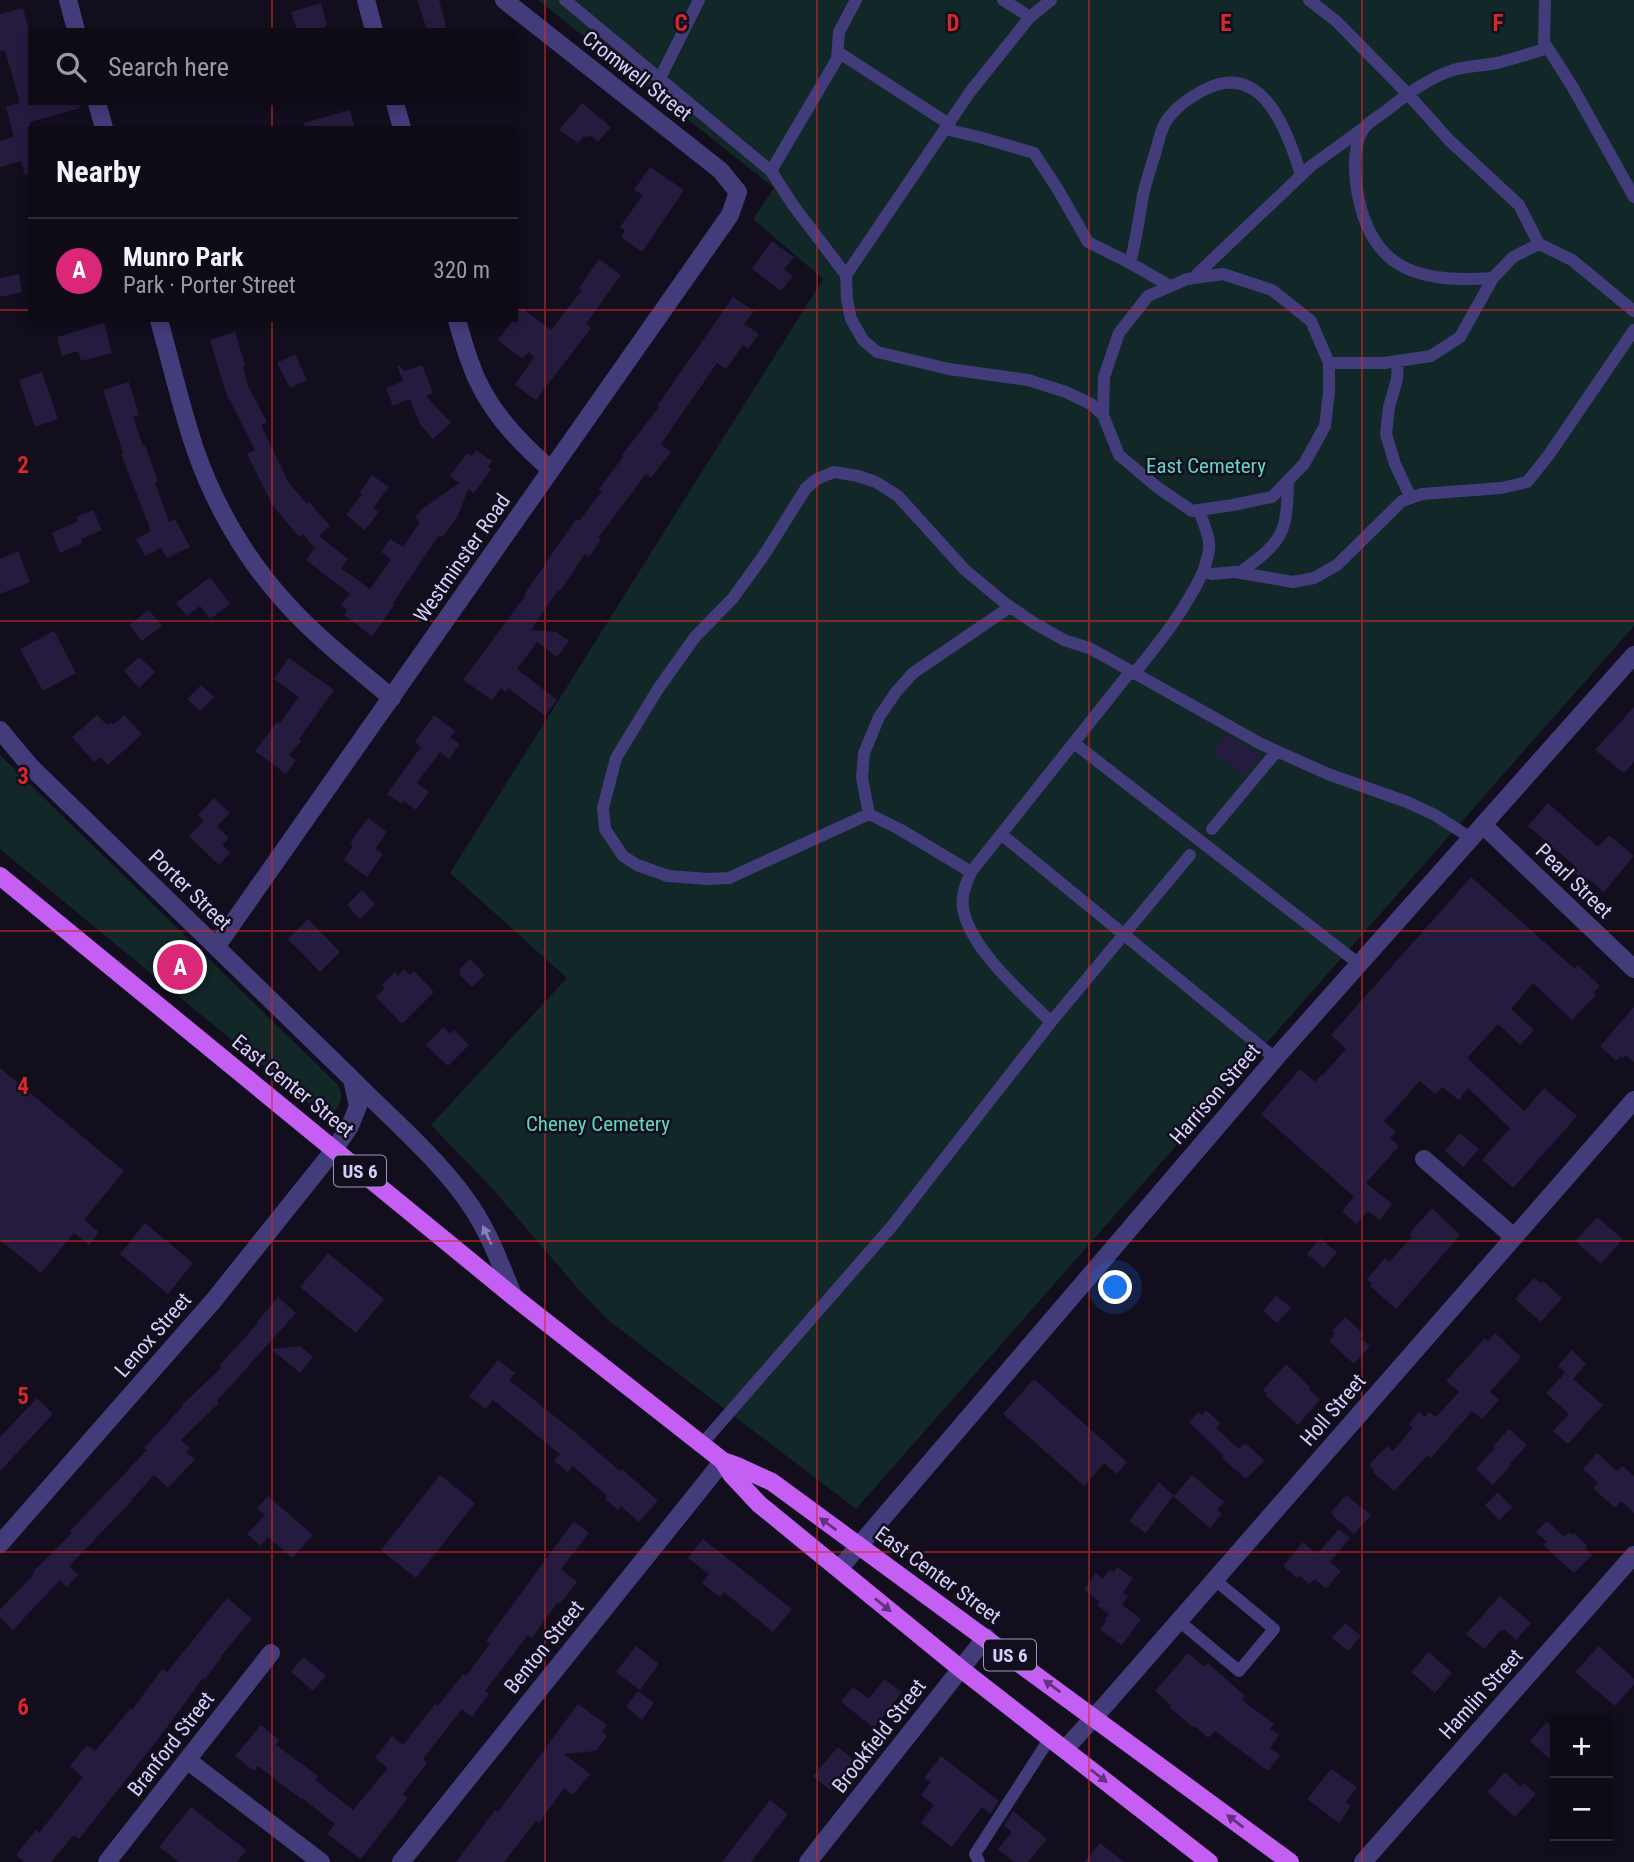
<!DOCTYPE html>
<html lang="en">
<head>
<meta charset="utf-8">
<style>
  body { margin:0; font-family:"Roboto Condensed",sans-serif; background:#17131f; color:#f1f3f6 }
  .controls { position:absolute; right:21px; bottom:21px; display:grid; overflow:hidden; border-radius:0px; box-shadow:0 4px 10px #0003 }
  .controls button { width:63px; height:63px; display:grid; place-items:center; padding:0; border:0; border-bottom:2px solid #2e2b35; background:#0e0a16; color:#f1f3f6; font:35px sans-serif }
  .you { position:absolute; left:1116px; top:1288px; width:24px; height:24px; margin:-18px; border:5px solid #fff; border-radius:50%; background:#1a73e8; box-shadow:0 0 0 10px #1a73e833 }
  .badge { display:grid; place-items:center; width:46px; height:46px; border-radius:50%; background:#db2777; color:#fff; font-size:23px; font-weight:700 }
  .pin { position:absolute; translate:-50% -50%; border:4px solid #fff; box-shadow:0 2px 7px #0006 }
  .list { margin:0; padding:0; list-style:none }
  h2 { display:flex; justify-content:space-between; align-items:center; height:91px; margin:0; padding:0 28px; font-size:30px }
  h2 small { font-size:23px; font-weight:400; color:#9b9aa1 }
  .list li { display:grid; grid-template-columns:46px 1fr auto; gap:21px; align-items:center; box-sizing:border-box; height:105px; padding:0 28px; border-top:2px solid #2e2b35 }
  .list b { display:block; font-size:26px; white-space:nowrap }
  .list p { margin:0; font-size:23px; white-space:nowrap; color:#9b9aa1 }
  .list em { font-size:23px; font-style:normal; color:#9b9aa1 }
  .icon { flex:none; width:38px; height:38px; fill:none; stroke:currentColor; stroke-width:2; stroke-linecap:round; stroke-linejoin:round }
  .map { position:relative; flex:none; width:1634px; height:1862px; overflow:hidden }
  .search { position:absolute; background:#0e0a16; box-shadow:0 4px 10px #0003; left:28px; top:28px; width:490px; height:77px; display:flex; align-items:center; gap:18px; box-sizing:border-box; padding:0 24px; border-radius:0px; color:#9b9aa1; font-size:26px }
  .panel { position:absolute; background:#0e0a16; box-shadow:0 4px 10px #0003; left:28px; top:126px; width:490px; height:196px; border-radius:0px }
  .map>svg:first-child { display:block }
</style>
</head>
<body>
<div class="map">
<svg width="1634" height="1862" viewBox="0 0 1634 1862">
  <rect width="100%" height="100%" fill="#120e1e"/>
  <!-- green -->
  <path fill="#112728" d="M538 0H1634V626L856 1509 608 1320 580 1291 490 1186 431 1125 567 978 450 873 823 279 753 219 774 188Z
    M0 755 338 1085C345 1097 339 1112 327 1116L318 1111 0 849Z"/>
  <!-- building -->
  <path fill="#251b3e" d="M417 0H439L447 30H427Z
    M321 3 327 26 324 27 325 30H297L291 12Z
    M23 8 30 35V103H79L80 108 30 122V174L25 175 21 161 0 167V141L14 137 6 107 20 103 5 50 0 51V14Z
    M582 103 611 127 598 142 590 135 587 138 584 136 578 143 559 130Z
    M350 110 355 128H304V123Z
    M650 167 684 190 642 252 621 237 625 230 620 227 643 195 634 190Z
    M772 241 794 257 784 270 793 276 781 291 752 269Z
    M599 259 621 275 586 324 591 328 536 400 515 385 534 357 529 352 522 359 498 340 513 320H516V316L522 308 551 330 582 290 579 288Z
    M19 274 22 292 0 297V278Z
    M733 297 754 311 744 324 759 334 748 349 743 345 726 369 717 363 661 444 671 452 651 478 646 474 598 538 601 540 589 557 585 554 560 591 558 590 531 630 556 632 569 641 557 657 537 642 517 669 557 700 545 716 508 688 506 692 501 688 492 700 463 680 525 596 524 595 576 519 579 521 602 491 599 489 623 457 622 455 659 407 657 406Z
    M104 323 112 353 81 361 78 351 62 356 57 337Z
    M235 332 245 365 243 366 248 386 267 422 261 425 289 483 307 504 309 502 330 526 319 536 348 559 341 568 370 589 391 559 381 552 390 539 403 547 420 522 415 518 422 509 459 483 450 476 467 453 472 456 476 450 492 461 488 467 491 470 474 493 468 489 458 516 443 537 439 535 393 603 395 604 372 636 344 615 347 610 341 605 350 594 306 560 314 549 316 550 303 534 299 537 273 506 247 454 255 450 226 393 210 340Z
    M295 354 307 380 290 388 277 363Z
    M399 365 404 371 422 365 433 393 426 396 451 423 433 439 420 424 410 399 393 406 386 388 403 381 397 366Z
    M42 372 58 419 35 427 19 380Z
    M129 382 139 415 133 417 143 446 145 445 158 482 155 483 169 522 175 519 190 547 167 558 161 548 145 556 136 539 151 531 121 454 123 453 103 390Z
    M372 475 389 487 373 508 379 512 365 530 346 515 362 494 360 492Z
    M93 510 102 530 81 539 82 543 60 553 52 533 78 521 76 517Z
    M18 551 30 582 0 594V559Z
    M210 577 230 604 210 619 200 606 187 616 176 603Z
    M149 610 162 626 142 641 129 625Z
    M54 631 76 673 43 691 20 649Z
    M139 657 155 672 139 688 124 671Z
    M289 658 334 690 299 739 301 741 289 755 296 760 286 774 255 751 277 722 279 724 299 697 274 679Z
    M201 685 214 697 200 711 187 699Z
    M1634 707V762L1624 773 1595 750Z
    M97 715 107 725 111 722 113 725 124 715 142 734 108 765 100 757 94 762 72 737Z
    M434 715 455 731 450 737 460 744 449 759 440 752 417 783 429 792 416 810 404 801 402 804 387 794 421 747 415 742Z
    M1225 734 1261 756 1245 776 1212 753Z
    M214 798 230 813 217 826 229 838 222 845 230 853 219 865 189 836 204 821 198 815Z
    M1548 803 1598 847 1609 835 1634 856 1604 892 1588 879 1585 882 1574 872 1577 868 1528 826Z
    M368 818 387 832 375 849 383 854 367 877 344 860 353 846 350 843Z
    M1471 877 1575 969 1578 965 1600 986 1594 993 1596 995 1572 1020 1533 983 1511 1009 1534 1030 1520 1045 1498 1024 1467 1058 1524 1111 1544 1088 1577 1116 1513 1188 1482 1160 1510 1128 1468 1088 1459 1100 1442 1087 1435 1094 1420 1081 1384 1121 1396 1132 1390 1138 1399 1146 1366 1183 1392 1204 1380 1220 1368 1211 1356 1224 1342 1211 1354 1197 1261 1114 1300 1069 1315 1082 1321 1075 1322 1076 1346 1049 1331 1035Z
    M362 890 375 904 360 919 347 905Z
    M308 919 340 952 320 972 288 939Z
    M470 959 485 975 472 987 460 975V969Z
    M404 969 410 975 414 971 434 992 402 1024 376 997 385 988 382 985 395 972 398 976Z
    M1634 1007V1062L1626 1055 1623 1058 1621 1056 1616 1061 1600 1046Z
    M443 1027 451 1034 454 1030 469 1045 448 1066 426 1045Z
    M0 1068 124 1171 84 1220 99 1232 89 1245 74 1233 41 1273 0 1240Z
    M1460 1133 1479 1149 1463 1167 1445 1151Z
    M1432 1208 1460 1235 1396 1309 1370 1286 1372 1284 1367 1279 1385 1258 1389 1262 1412 1237 1409 1234Z
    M1597 1217 1623 1239 1601 1264 1575 1241Z
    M145 1223 193 1263 168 1294 120 1254Z
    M1320 1238 1337 1252 1324 1268 1307 1254Z
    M328 1253 384 1299 356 1333 300 1287Z
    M1534 1278 1541 1283 1543 1281 1562 1298 1541 1322 1515 1299Z
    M1276 1295 1291 1308 1277 1323 1263 1311Z
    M278 1297 296 1313 217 1401 219 1403 181 1440 190 1448 186 1452 195 1459 168 1488 154 1475 131 1500 132 1501 69 1566 78 1575 67 1587 60 1580 13 1630 0 1617V1610L34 1574 33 1572 72 1533 70 1531 147 1450 144 1448 183 1406 182 1405 221 1368 219 1366 258 1323 257 1322Z
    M1345 1317 1364 1334 1360 1338 1370 1346 1354 1364 1329 1341 1335 1334 1332 1331Z
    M1495 1333 1521 1357 1490 1392 1499 1400 1482 1419 1472 1411 1431 1458 1428 1455 1394 1491 1373 1472 1374 1470 1369 1465 1387 1446 1393 1451 1413 1427 1409 1424 1419 1412 1425 1417 1429 1412 1436 1417 1459 1392 1446 1381 1485 1338 1488 1341Z
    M300 1346 313 1357 300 1373 271 1349Z
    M1572 1350 1586 1364 1573 1379 1603 1405 1568 1444 1553 1431 1569 1414 1546 1393 1565 1373 1571 1378 1558 1366Z
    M498 1360 515 1373 509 1380 577 1434 620 1471 622 1469 658 1501 639 1522 621 1506 618 1510 605 1499 607 1496 573 1466 568 1472 554 1461 560 1454 493 1400 486 1409 469 1396Z
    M1286 1364 1310 1387 1309 1389 1320 1400 1298 1425 1266 1396 1267 1394 1263 1390Z
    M1034 1379 1127 1462 1117 1474 1104 1463 1084 1486 1003 1414Z
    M37 1398 53 1414 0 1471V1437Z
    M1206 1410 1220 1423 1216 1428 1239 1449 1245 1443 1262 1458 1264 1461 1246 1479 1222 1458 1224 1456 1189 1422 1198 1412 1202 1415Z
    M1509 1429 1527 1445 1509 1465 1510 1466 1493 1485 1476 1469 1495 1448 1493 1446Z
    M1597 1453 1617 1471 1623 1466 1634 1476V1513L1621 1501 1615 1508 1593 1488 1598 1483 1583 1469Z
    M440 1475 475 1503 416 1578 381 1550Z
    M1192 1475 1224 1502 1217 1510 1222 1514 1210 1528 1173 1496 1146 1533 1129 1521 1159 1482 1174 1496Z
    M1498 1492 1512 1507 1499 1520 1485 1505Z
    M1346 1495 1371 1515 1354 1534 1334 1517 1331 1512Z
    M268 1496 313 1535 292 1558 268 1537 261 1546 247 1534 265 1515 257 1508Z
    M574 1521 589 1533 561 1569 577 1582 560 1604 558 1602 532 1638 528 1635 485 1691 489 1694 472 1717 462 1709 423 1759 427 1763 403 1794 408 1798 361 1859 327 1834 335 1824 302 1798 301 1799 258 1766 254 1771 235 1756 261 1725 279 1740 276 1745 318 1776 315 1780 353 1810 388 1768 375 1758 392 1736 403 1745 435 1704 438 1706 463 1674 466 1676 490 1644 486 1641Z
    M1547 1521 1564 1537 1569 1532 1572 1535 1574 1533 1587 1545 1585 1548 1592 1555 1574 1573 1543 1545 1547 1542 1536 1532Z
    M1339 1529 1350 1538 1330 1562 1341 1571 1326 1589 1315 1579 1309 1584 1300 1576 1297 1578 1283 1566 1303 1542 1317 1554Z
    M703 1539 792 1609 773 1632 724 1592 720 1597 702 1583 709 1574 688 1558Z
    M1117 1567 1133 1578 1123 1593 1128 1596 1122 1605 1141 1619 1122 1645 1100 1630 1107 1620 1105 1619 1109 1614 1097 1605 1100 1602 1084 1590 1096 1573 1103 1579 1110 1569 1114 1572Z
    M1500 1596 1531 1623 1516 1640 1504 1629 1503 1631 1501 1630 1484 1649 1466 1634Z
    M227 1598 252 1619 221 1656 222 1657 205 1679 203 1678 162 1734 79 1839 74 1835 51 1862H24L16 1855 36 1830 39 1833 83 1777 70 1766 87 1745 95 1751 131 1708 132 1710 162 1669 167 1672Z
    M1345 1623 1361 1636 1348 1651 1332 1638Z
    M636 1646 659 1664 640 1690 616 1672Z
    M1599 1646 1634 1679V1685L1615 1706 1575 1672Z
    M1429 1652 1452 1673 1435 1693 1411 1672Z
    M1188 1653 1204 1667 1208 1663 1245 1696 1242 1700 1274 1724 1270 1729 1279 1735 1270 1748 1280 1755 1268 1771 1215 1731 1208 1738 1195 1726 1194 1728 1169 1707 1171 1705 1155 1691Z
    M303 1657 326 1675 313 1691 291 1672Z
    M884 1679 902 1692 874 1728 841 1702 853 1687 869 1699Z
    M638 1691 654 1703 642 1720 626 1707Z
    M578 1704 607 1725 602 1731 607 1736 596 1751 564 1754 590 1774 573 1795 564 1788 539 1823 536 1821 504 1862H456L495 1810 498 1812Z
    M1547 1722 1555 1730V1764L1530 1741Z
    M838 1747 855 1761 830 1790 813 1776Z
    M941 1756 999 1801 990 1814 982 1807 952 1847 921 1823 934 1805 921 1795 931 1782 924 1778Z
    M1331 1769 1357 1787 1346 1802 1351 1806 1339 1823 1307 1799Z
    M1505 1772 1521 1787 1524 1783 1536 1794 1515 1817 1487 1792Z
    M770 1800 788 1814 751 1862H722Z
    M191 1807 246 1850 237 1862H179L159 1847Z
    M1013 1811 1047 1839 1028 1862H1014L998 1849 1012 1832 1004 1825Z
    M1100 1843 1124 1862H1084Z"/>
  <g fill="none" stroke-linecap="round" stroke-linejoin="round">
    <!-- service -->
    <path stroke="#433c7a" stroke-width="12" d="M565 0 771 171 793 205 846 275 847 300 851 319 863 340 877 352 949 369 1028 380 1066 392 1091 404 1103 415
      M1003 0 1030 17
      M1309 0 1336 21 1407 93 1449 140 1519 205 1539 244 1572 260 1634 311
      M1545 0 1544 42 1572 86 1634 197
      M838 52 949 124
      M660 78 699 0
      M945 129 979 137 1034 153 1057 188 1088 242 1130 263
      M771 171 837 59 839 32 856 0
      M1223 274 1272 290 1311 321 1329 363V392L1325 426 1304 464 1272 497 1233 505 1192 511 1157 487 1119 455 1103 415 1104 377 1119 333 1148 296 1187 279Z
      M846 275 970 92 1030 17 1051 0
      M1193 278 1311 166 1362 129
      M1493 278C1415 284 1367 268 1356 183 1354 166 1354 140 1365 127 1371 120 1380 116 1387 110 1406 95 1426 80 1450 71 1464 66 1482 66 1497 63 1514 59 1531 53 1548 48
      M1170 286 1130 263C1136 241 1139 218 1143 195 1146 181 1151 167 1155 154 1158 144 1160 132 1165 123 1174 108 1190 97 1206 89 1263 61 1288 132 1301 175
      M1398 361 1397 379 1389 407 1386 434 1395 464 1411 498
      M1329 363H1384L1431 356 1460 337 1493 278 1513 257 1539 244
      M1199 510C1209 540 1214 541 1203 572L1212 574 1235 572 1293 582 1314 578 1337 565 1402 501 1422 494 1501 488 1527 482 1548 456 1634 330
      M1239 573C1283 541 1287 535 1288 481
      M1130 672 971 872 901 830 869 814 729 878 708 879 668 876 637 865 623 856 605 829 603 808 616 758 658 689 695 637 733 598 764 555 806 488 817 479 834 472 858 476 876 482 898 496 965 570 1006 604 1034 623 1064 640 1089 648 1104 656 1261 744 1328 774 1407 802 1435 815 1471 838
      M1134 674C1161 640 1184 612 1203 572
      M1074 743 1359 964
      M869 814 862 778 864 753 879 717 896 692 913 673 1010 607
      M1212 829 1277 751
      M1001 834 1276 1059
      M971 872C966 884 961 895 963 908 969 948 1023 994 1051 1022
      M701 1445 892 1226 1051 1022 1190 855
      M1179 1621 1239 1671 1274 1629 1215 1580
      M979 1862 975 1854 1050 1738"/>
    <!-- minor -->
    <path stroke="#433c7a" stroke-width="18" d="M68 0 76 30
      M366 0 374 30
      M97 103 104 128
      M395 103 402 128
      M159 320C171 363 181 407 195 449 214 504 245 558 284 601 316 637 355 667 392 698
      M457 320C461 334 465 349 470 362 485 407 517 440 551 470
      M1483 825 1634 969
      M216 947 730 215 738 192 720 170 504 0
      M1424 1159 1514 1237
      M0 1544 214 1300 334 1150
      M839 1569 1280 1053 1634 655
      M1065 1749 1107 1703 1634 1100
      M187 1760 321 1862
      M107 1862 271 1653
      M401 1862 723 1461
      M808 1862 986 1637
      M1363 1862 1634 1555"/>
    <!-- tertiary -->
    <path stroke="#433c7a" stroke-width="18" d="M0 730 31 767 352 1079 358 1106 350 1126 334 1150
      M352 1079C395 1123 456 1173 484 1228 496 1250 504 1274 514 1297"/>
    <!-- primary -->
    <path stroke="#c55ff3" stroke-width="18" d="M0 876 514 1297 723 1461 731 1474 759 1504 961 1669 1209 1862
      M723 1461 737 1466 772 1482 1290 1862"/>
  </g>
  <!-- one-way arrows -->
  <defs><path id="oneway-solid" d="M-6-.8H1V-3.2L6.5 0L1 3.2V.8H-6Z" transform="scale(1.75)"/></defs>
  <use fill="#867eb4" href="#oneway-solid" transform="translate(487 1235) rotate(-115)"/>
  <g fill="#63327e">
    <use href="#oneway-solid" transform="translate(828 1524) rotate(-144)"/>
    <use href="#oneway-solid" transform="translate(883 1605) rotate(39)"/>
    <use href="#oneway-solid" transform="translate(1052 1686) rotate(-144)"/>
    <use href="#oneway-solid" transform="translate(1099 1776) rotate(38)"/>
    <use href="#oneway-solid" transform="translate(1235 1821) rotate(-143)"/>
  </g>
  <!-- grid -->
  <path fill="none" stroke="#d62828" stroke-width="2" stroke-opacity="0.55" d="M272 0V30M545 0V1862M817 0V1862M1089 0V1862M1362 0V1862M272 103V128M0 310H30M516 310H1634M272 320V1862M0 621H1634M0 931H1634M0 1241H1634M0 1552H1634"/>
  <g text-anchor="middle" stroke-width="5" stroke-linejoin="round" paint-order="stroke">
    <!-- shield labels -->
    <g fill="#120e1e" stroke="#9c95b9" stroke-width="2">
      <rect x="334" y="1155.5" width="52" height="31" rx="5"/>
      <rect x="984" y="1639.5" width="52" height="31" rx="5"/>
    </g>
    <g font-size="19" font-weight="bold" fill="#d7cffb">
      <text x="360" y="1178">US 6</text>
      <text x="1010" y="1662">US 6</text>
    </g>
    <!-- street labels -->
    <g font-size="21" fill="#d7cffb" stroke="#120e1e">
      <text transform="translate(637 76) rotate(38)" y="7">Cromwell Street</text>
      <text transform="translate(462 558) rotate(-55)" y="7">Westminster Road</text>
      <text transform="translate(1574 881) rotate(44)" y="7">Pearl Street</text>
      <text transform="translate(190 890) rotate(44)" y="7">Porter Street</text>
      <text transform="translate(293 1086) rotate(39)" y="7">East Center Street</text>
      <text transform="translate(1215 1094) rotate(-49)" y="7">Harrison Street</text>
      <text transform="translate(153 1335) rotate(-49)" y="7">Lenox Street</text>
      <text transform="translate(1333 1410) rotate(-49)" y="7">Holl Street</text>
      <text transform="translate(938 1575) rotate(36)" y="7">East Center Street</text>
      <text transform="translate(544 1647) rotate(-51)" y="7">Benton Street</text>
      <text transform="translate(1481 1694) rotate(-48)" y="7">Hamlin Street</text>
      <text transform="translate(879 1736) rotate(-52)" y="7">Brookfield Street</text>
      <text transform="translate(171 1744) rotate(-52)" y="7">Branford Street</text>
    </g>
    <!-- park labels -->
    <g font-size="21" fill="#61d5bf" stroke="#120e1e">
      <text x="1206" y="473">East Cemetery</text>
      <text x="598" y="1131">Cheney Cemetery</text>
    </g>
  </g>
  <g font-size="23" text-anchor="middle" font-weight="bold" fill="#d62828" stroke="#120e1e" stroke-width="5" stroke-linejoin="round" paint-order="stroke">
    <text x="681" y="31">C</text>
    <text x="953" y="31">D</text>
    <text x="1226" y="31">E</text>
    <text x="1498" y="31">F</text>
    <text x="23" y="473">2</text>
    <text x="23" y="784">3</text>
    <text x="23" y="1094">4</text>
    <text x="23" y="1404">5</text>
    <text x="23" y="1715">6</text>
  </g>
</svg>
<div class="controls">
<button>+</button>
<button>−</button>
</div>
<div class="you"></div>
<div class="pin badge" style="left:180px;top:967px">A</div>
<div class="search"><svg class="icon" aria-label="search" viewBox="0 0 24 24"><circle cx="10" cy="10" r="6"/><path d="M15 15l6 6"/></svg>Search here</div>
<section class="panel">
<h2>Nearby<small></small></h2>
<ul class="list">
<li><span class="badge">A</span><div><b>Munro Park</b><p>Park · Porter Street</p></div><em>320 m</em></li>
</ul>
</section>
</div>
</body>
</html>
